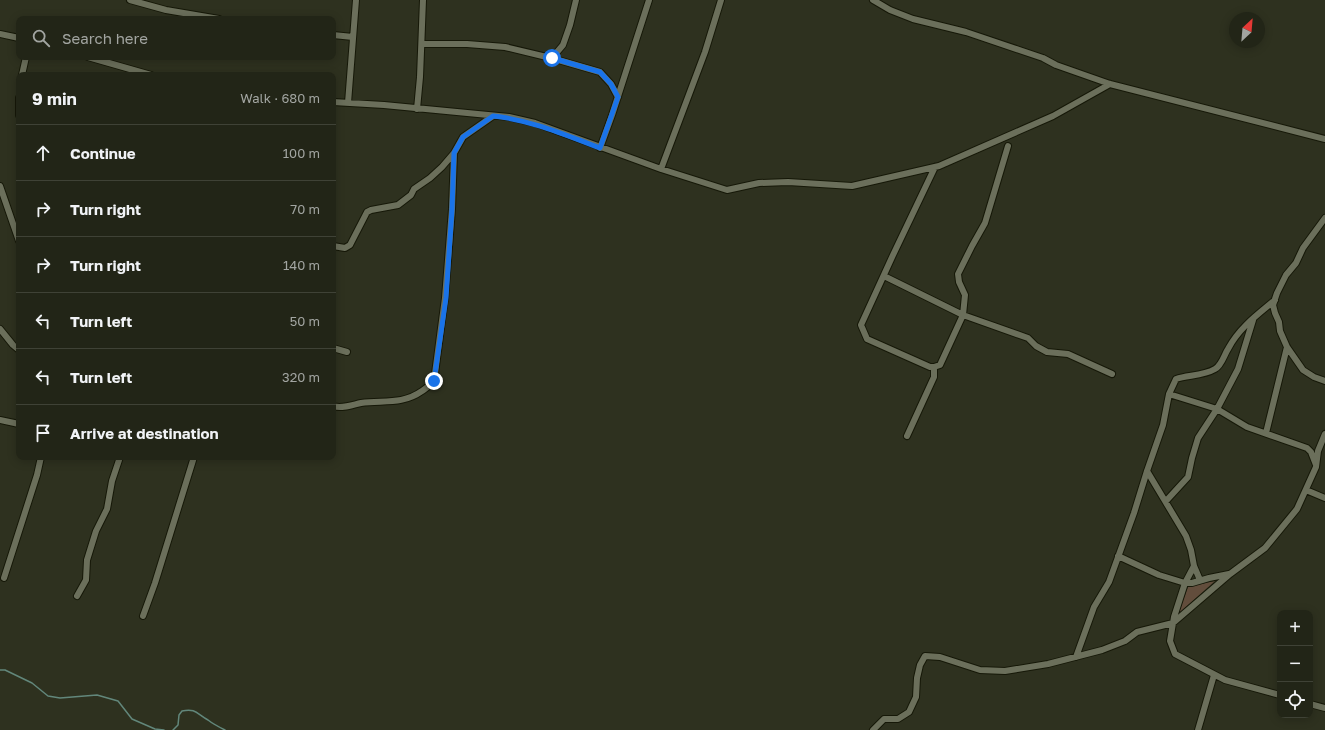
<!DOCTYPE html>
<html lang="en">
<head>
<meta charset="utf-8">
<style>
  body { margin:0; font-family:"Golos Text",sans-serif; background:#2a2d20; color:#f1f3f6 }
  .controls { position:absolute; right:12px; bottom:12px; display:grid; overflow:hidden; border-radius:8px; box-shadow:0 2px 10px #0003 }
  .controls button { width:36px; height:36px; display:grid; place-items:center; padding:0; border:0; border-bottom:1px solid #3f4236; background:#222517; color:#f1f3f6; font:20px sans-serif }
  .compass { position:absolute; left:1229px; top:12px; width:36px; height:36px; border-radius:50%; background:#222517; box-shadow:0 2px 10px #0003; rotate:26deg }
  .stop { position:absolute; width:12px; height:12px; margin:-9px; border:3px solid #1a73e8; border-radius:50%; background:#fff }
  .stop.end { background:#1a73e8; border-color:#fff; box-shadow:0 1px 4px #0008 }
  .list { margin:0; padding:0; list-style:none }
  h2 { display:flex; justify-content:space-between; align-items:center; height:52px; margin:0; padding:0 16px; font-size:17px }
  h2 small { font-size:13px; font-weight:400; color:#a2a5a1 }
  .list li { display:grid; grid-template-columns:26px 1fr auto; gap:12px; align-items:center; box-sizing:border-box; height:56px; padding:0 16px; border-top:1px solid #3f4236 }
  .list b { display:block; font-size:15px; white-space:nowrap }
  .list em { font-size:13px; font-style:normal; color:#a2a5a1 }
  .icon { flex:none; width:22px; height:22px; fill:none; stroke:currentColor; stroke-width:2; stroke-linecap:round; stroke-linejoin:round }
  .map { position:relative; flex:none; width:1325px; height:730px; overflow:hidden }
  .search { position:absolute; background:#222517; box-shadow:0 2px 10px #0003; left:16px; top:16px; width:320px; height:44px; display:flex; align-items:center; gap:10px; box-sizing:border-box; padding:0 14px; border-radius:8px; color:#a2a5a1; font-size:15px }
  .panel { position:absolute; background:#222517; box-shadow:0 2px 10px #0003; left:16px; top:72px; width:320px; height:388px; border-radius:8px }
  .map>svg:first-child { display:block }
</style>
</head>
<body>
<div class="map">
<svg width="1325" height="730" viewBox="0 0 1325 730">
  <rect width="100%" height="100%" fill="#2e311f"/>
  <!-- green -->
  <path fill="#624d3c" d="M1215 581 1178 614 1188 587Z"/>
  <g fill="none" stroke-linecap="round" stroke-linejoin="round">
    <!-- stream -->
    <path stroke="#62877b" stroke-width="1.5" d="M0 670H5L32 683 48 696 60 698 97 695 118 701 132 719 155 729 164 730
      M173 730 178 725 179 715 182 711C196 708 197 714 208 720 213 724 219 727 225 730"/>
    <!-- minor casing -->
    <g stroke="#161808" stroke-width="8">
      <path id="minor" d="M130 0 166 10 219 19
        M873 0 890 10 913 19 966 32 1043 58 1056 65 1110 84 1325 139
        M0 34 19 38
        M333 35 353 37
        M422 44H467L505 47 555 59 600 72 611 84 618 97
        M88 57 151 75
        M552 58 563 45 570 25 576 0
        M22 75 26 57
        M19 98V115
        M333 102 384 105 509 117 535 123 661 169 727 190 759 183 788 182 852 186 939 166 1053 116 1110 84
        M348 103 356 0
        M417 109 420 77 423 0
        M600 148 612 115 649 0
        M935 167 893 255 861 325 867 339 930 367H934L940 365 963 315 965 295 959 282 958 274 972 246 985 223 1008 146
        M661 169 705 52 721 0
        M0 186 19 241
        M1325 218 1303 248 1296 263 1286 275 1277 293 1273 305 1275 313 1279 322 1280 331 1287 347 1303 370 1314 377 1325 381
        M333 246 345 248 350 245 367 212 371 210 398 205 411 195 414 189 430 178 442 167 454 153 463 137 493 116
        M884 276 963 315 1028 338 1036 346 1047 352 1068 354 1112 374
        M0 329 13 345 19 350
        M333 348 347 352
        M1169 394 1217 409 1247 427 1307 448 1311 452 1316 465
        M333 406C342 409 352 405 361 403 384 400 402 405 422 391 426 388 431 385 434 381L445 298 452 209 454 153
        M0 420 19 424
        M1266 433 1287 347
        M907 436 934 377V367
        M1147 471 1186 536 1191 550 1194 566 1200 580
        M1306 490 1325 498
        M1166 501 1188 477 1192 458 1198 438 1217 409 1238 369 1253 320
        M1118 556 1159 575 1185 583H1192L1209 578 1229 574
        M1194 566 1185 583 1174 617 1170 641 1175 654 1225 680 1280 695
        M4 578 37 475 41 457
        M77 596 86 580 87 560 96 531 107 509 112 481 120 457
        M143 616 155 583 194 457
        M1076 657 1094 607 1109 582 1134 513 1147 471 1163 425 1169 394 1176 379C1188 375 1203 376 1215 369 1222 365 1224 355 1228 349 1239 328 1257 315 1275 300
        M1310 704 1325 708
        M873 730 884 719H898L909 712 916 697 917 678 920 665 925 656 940 657 980 670 1005 671 1048 664 1102 650 1125 641 1137 632 1173 623 1230 574 1265 548 1297 509 1316 467 1318 451 1325 434
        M1198 730 1214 675"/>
    </g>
    <!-- minor -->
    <use href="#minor" stroke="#6b6f5b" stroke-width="6"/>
  </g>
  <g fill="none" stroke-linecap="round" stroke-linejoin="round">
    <!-- route -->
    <path stroke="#1a73e8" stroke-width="5" d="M434 381 446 298 452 210 454 153 463 137 493 116C531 120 565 135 600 148L618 97 611 84 600 72 552 58"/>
  </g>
</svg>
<div class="controls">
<button>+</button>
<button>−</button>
<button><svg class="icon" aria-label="locate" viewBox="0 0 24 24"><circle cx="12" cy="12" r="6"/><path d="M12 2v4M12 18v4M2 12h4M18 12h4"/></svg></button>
</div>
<svg class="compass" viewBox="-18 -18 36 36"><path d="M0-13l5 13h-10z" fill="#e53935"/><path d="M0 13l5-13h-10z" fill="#a2a5a1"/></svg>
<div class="stop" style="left:552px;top:58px"></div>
<div class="stop end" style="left:434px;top:381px"></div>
<div class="search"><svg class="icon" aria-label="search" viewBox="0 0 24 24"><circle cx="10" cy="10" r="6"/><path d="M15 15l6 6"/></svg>Search here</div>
<section class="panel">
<h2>9 min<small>Walk · 680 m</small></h2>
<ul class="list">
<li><svg class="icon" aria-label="ahead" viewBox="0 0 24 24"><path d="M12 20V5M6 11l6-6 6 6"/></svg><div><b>Continue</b></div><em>100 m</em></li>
<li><svg class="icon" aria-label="right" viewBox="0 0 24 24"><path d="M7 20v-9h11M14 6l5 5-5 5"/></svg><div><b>Turn right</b></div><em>70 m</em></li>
<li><svg class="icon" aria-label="right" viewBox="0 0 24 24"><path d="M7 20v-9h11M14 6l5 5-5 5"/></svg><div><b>Turn right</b></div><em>140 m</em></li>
<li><svg class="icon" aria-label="left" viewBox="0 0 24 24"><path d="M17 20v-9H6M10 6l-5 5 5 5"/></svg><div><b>Turn left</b></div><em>50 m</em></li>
<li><svg class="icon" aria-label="left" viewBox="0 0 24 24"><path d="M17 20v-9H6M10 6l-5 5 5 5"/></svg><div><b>Turn left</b></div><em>320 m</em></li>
<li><svg class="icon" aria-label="arrive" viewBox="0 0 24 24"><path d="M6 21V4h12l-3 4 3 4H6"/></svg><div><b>Arrive at destination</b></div></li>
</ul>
</section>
</div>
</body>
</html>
